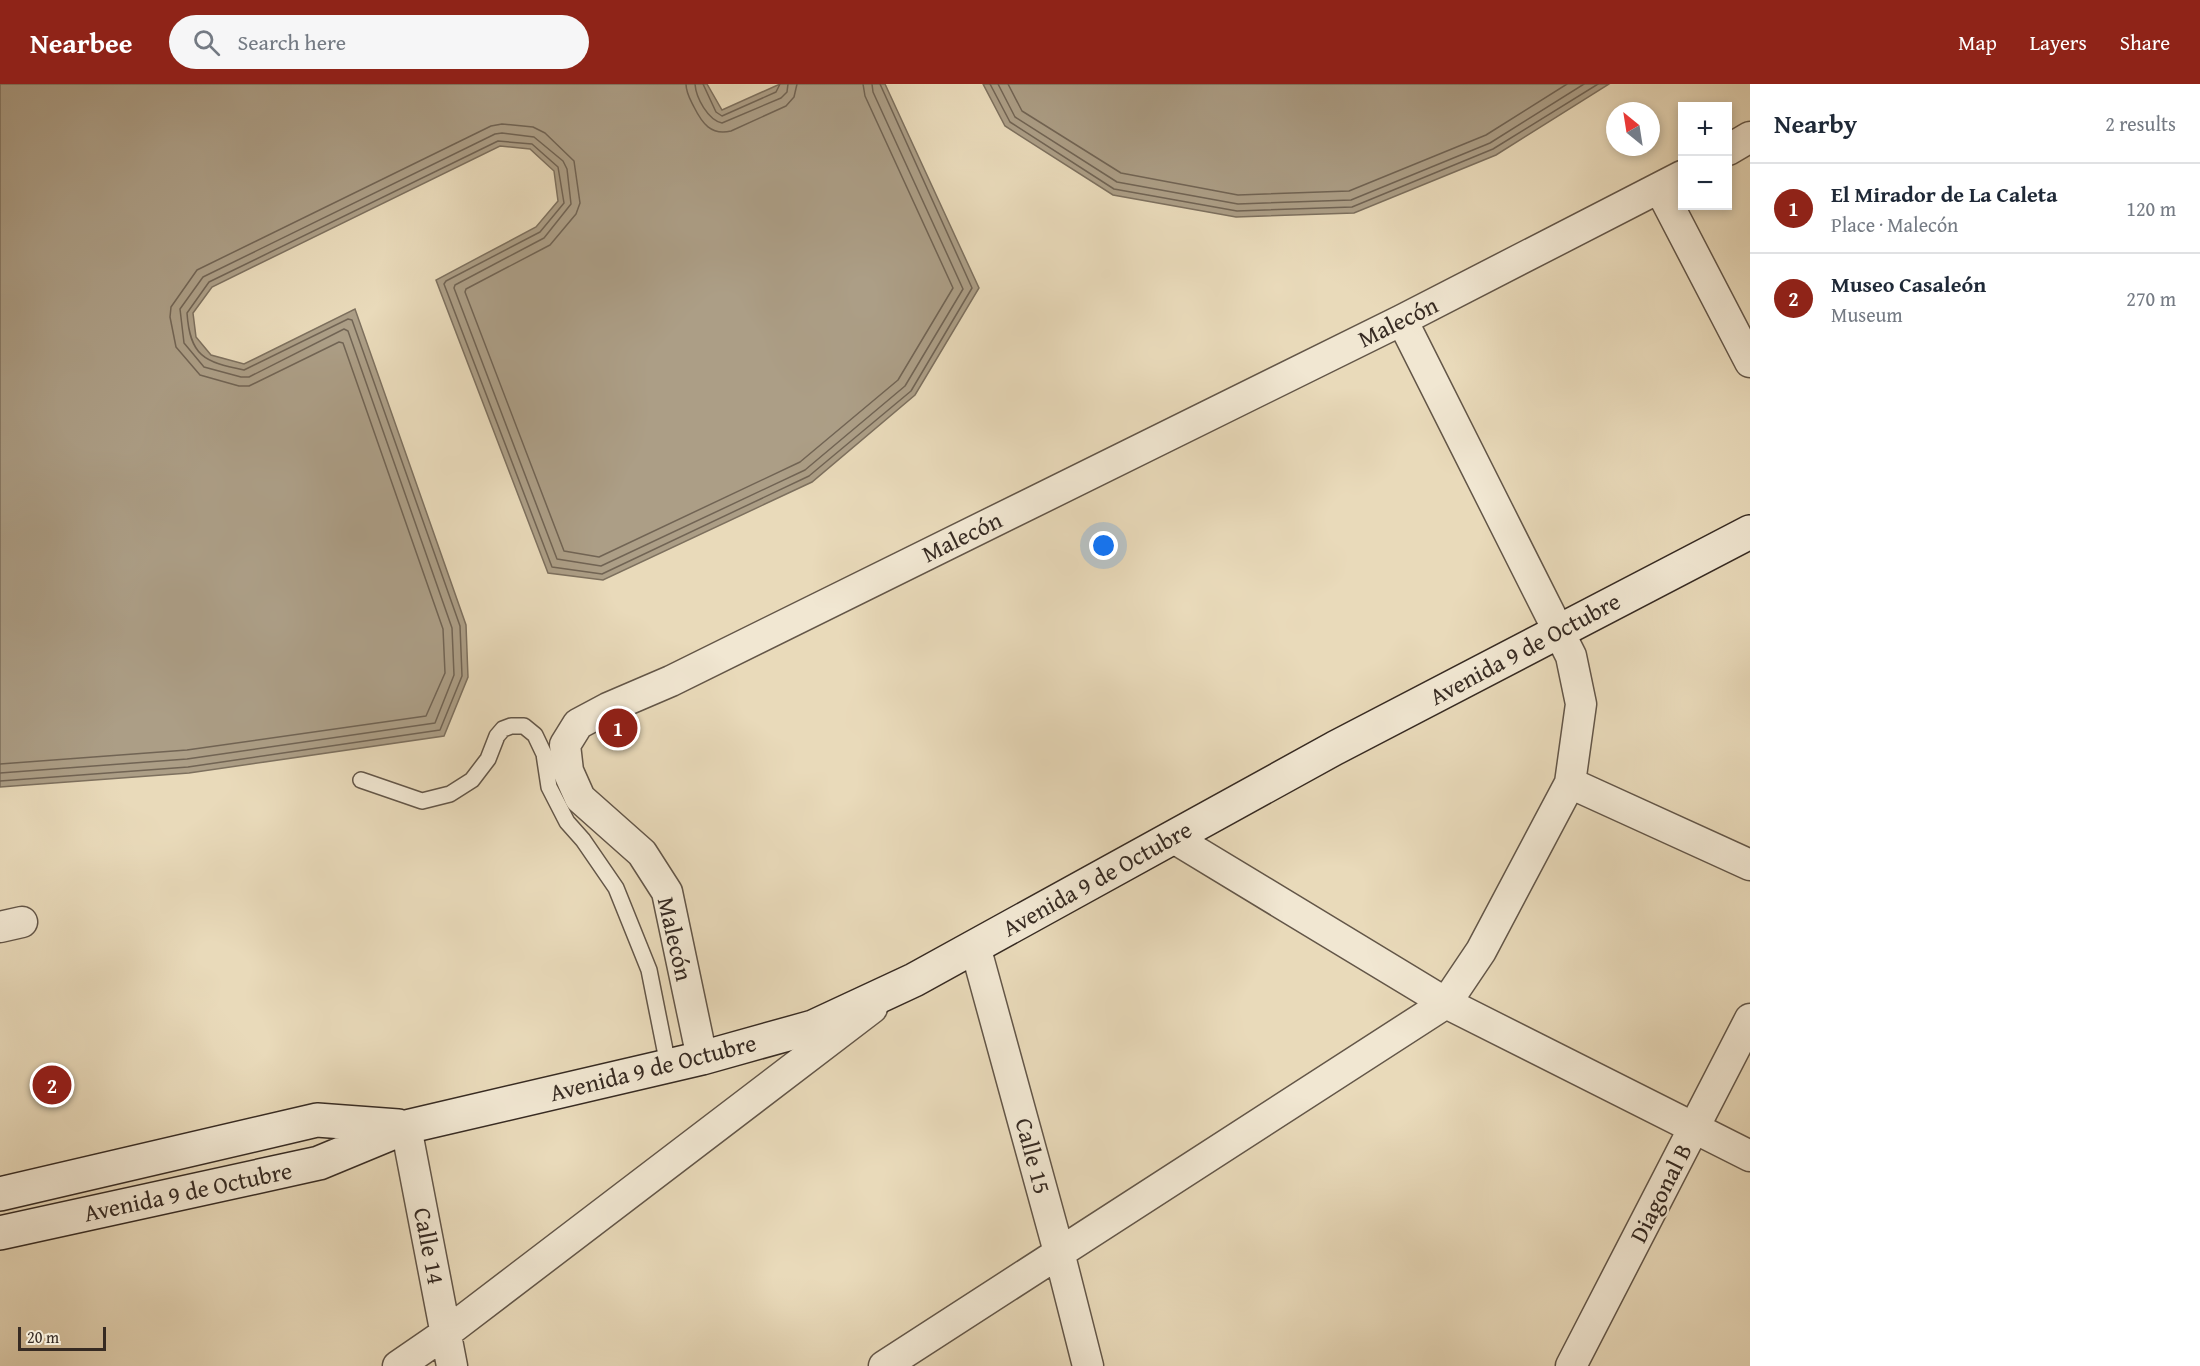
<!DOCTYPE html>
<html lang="en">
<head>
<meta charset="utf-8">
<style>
  body { margin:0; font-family:"Gentium Book Plus",serif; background:#f6f6f7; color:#1f2937 }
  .controls { position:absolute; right:18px; top:18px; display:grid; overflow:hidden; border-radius:0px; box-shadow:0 3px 9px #0003 }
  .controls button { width:54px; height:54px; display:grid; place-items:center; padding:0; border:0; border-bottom:2px solid #e0e1e3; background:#fff; color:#1f2937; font:30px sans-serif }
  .compass { position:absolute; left:1606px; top:18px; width:54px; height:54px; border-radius:50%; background:#fff; box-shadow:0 3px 9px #0003; rotate:330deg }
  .scale { position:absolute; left:18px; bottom:15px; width:88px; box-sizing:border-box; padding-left:6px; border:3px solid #362a22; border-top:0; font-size:16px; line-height:21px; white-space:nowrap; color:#362a22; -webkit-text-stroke:4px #f1e7d2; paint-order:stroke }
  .you { position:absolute; left:1104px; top:462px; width:21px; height:21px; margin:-15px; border:4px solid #fff; border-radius:50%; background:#1a73e8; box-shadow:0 0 0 9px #1a73e833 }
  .badge { display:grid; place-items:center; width:39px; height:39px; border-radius:50%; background:#8f2418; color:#fff; font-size:20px; font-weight:700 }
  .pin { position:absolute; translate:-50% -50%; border:3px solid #fff; box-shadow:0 2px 6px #0006 }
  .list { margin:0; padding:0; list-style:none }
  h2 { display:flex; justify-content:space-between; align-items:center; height:78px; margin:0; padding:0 24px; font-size:26px }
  h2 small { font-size:20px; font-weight:400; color:#747a83 }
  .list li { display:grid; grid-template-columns:39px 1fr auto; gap:18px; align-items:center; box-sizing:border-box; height:90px; padding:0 24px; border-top:2px solid #e0e1e3 }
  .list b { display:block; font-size:22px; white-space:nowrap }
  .list p { margin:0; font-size:20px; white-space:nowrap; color:#747a83 }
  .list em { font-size:20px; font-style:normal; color:#747a83 }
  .icon { flex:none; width:33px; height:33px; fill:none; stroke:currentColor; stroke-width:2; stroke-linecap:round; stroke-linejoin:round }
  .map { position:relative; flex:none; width:1750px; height:1282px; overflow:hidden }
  header { display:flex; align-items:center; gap:36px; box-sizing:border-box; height:84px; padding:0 30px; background:#8f2418; color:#fff }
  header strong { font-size:28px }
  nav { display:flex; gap:33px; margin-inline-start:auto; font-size:21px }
  .search { width:420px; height:54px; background:#f6f6f7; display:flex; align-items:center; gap:15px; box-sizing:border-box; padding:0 21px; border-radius:33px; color:#747a83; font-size:22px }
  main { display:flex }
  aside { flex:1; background:#fff }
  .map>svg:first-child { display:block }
</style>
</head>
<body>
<header>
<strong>Nearbee</strong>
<div class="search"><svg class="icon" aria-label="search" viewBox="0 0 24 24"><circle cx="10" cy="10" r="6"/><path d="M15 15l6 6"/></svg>Search here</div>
<nav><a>Map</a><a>Layers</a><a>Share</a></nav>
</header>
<main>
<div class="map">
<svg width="1750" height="1282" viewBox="0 0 1750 1282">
  <rect width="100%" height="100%" fill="#e9daba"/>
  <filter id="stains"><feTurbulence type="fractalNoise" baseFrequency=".00333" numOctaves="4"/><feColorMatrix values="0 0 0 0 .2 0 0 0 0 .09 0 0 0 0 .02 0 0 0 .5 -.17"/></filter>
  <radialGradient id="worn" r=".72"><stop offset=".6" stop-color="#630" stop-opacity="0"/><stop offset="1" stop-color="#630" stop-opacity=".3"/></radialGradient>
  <!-- water -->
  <path fill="#ac9e86" stroke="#7d705e" stroke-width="1.5" d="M0 0H707L722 26 780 0H885L979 204 915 311 812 398 603 496 548 489 436 196 536 143 558 117 554 87 530 65 500 62 212 203 193 229 196 253 211 271 244 280 355 225 466 541 468 593 444 652 189 689 0 703Z
    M983 0H1609L1496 71 1354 129 1236 133 1113 111 1005 42Z"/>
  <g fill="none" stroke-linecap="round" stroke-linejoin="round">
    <!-- shore -->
    <path stroke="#716454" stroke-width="1.5" d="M686 0C686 9 690 15 694 23 702 39 711 52 731 47L786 22 794 13 797 0
      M695 0C696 14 708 36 722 39L781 14 787 8 788 0
      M703 0 716 28 722 32 776 8 780 0
      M990 0 1010 38 1114 105 1237 127 1352 123 1493 65 1598 0
      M998 0 1015 33 1117 98 1238 120 1351 116 1490 59 1584 0
      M1008 0 1022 27 1121 89 1238 111 1349 107 1486 51 1567 0
      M0 680 187 666 426 632 445 589 443 545 343 259 339 258 249 302H239L200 291 176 263 170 233 171 223 197 186 491 42 502 40 533 43 545 49 574 77 580 119 576 130 550 161 466 205 465 208 564 467 599 473 800 378 898 296 953 204 865 12 863 0
      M0 689 187 675 435 639 454 591 452 544 348 247 344 245 249 293H241L204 283 184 259 180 225 203 193 495 50 502 49 534 53 563 77 567 85 571 120 544 154 455 201 454 204 557 475 601 482 805 386 905 302 963 205 873 8 872 0
      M0 697 188 683 440 646 462 592 460 542 352 236 348 235 244 286C204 278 190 272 187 229L209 198 498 57 532 60 558 83 564 119 540 148 446 197 444 200 552 483 602 490 809 392 911 307 972 204 880 0"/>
    <!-- service casing -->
    <g stroke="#635648" stroke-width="18">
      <path id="service" d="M361 696 422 717 450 710 472 696 488 675 497 652 503 645 511 642H524L535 651 544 670 549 703 567 738 583 756 616 804 649 886 668 981"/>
    </g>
    <!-- minor casing -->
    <g stroke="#635648" stroke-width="33">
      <path id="minor" d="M1728 66 1750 53
        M1660 105 1750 278
        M1570 699 1750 781
        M1172 753 1446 919 1750 1072
        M0 843 22 838
        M975 862 1059 1168 1088 1282
        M702 974 667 808 642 769 580 714 568 687 565 661 578 640 608 624 671 597 1402 236 1682 92
        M406 1043 452 1282
        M398 1282 446 1249 872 924
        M884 1282 1446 919 1481 867 1570 699 1581 620 1571 572 1402 236
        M1571 1282 1750 935"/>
    </g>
    <!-- secondary casing -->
    <g stroke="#362a22" stroke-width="36">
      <path id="secondary" d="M0 1110 317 1036 398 1042
        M0 1149 319 1079 406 1043 702 974 813 943 914 896 1335 664 1750 448"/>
    </g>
    <!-- service -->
    <use href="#service" stroke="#f1e7d2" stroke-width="15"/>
    <!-- minor -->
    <use href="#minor" stroke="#f1e7d2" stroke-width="30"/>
    <!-- secondary -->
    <use href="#secondary" stroke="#f1e7d2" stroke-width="33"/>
  </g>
  <g text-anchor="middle" stroke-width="4.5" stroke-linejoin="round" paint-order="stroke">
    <!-- street labels -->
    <g font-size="24" fill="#362a22" stroke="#f1e7d2">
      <text transform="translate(1398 238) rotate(-26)" y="8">Malecón</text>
      <text transform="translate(962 453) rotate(-26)" y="8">Malecón</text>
      <text transform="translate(1525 565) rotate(-28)" y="8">Avenida 9 de Octubre</text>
      <text transform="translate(1097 795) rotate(-29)" y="8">Avenida 9 de Octubre</text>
      <text transform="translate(675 855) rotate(77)" y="8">Malecón</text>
      <text transform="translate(653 984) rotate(-14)" y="8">Avenida 9 de Octubre</text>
      <text transform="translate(1033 1072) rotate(75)" y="8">Calle 15</text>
      <text transform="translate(188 1108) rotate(-12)" y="8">Avenida 9 de Octubre</text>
      <text transform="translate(1661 1109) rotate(-63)" y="8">Diagonal B</text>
      <text transform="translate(429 1162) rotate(79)" y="8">Calle 14</text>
    </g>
  </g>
  <rect width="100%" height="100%" filter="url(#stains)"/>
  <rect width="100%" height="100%" fill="url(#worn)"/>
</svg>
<div class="controls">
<button>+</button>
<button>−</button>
</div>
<svg class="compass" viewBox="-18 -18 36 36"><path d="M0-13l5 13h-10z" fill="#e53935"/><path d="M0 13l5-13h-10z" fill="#747a83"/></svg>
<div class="scale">20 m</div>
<div class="you"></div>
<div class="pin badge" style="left:618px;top:644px">1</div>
<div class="pin badge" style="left:52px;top:1001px">2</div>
</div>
<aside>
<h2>Nearby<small>2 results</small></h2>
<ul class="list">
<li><span class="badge">1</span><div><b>El Mirador de La Caleta</b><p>Place · Malecón</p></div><em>120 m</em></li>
<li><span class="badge">2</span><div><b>Museo Casaleón</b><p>Museum</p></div><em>270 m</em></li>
</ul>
</aside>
</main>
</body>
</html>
